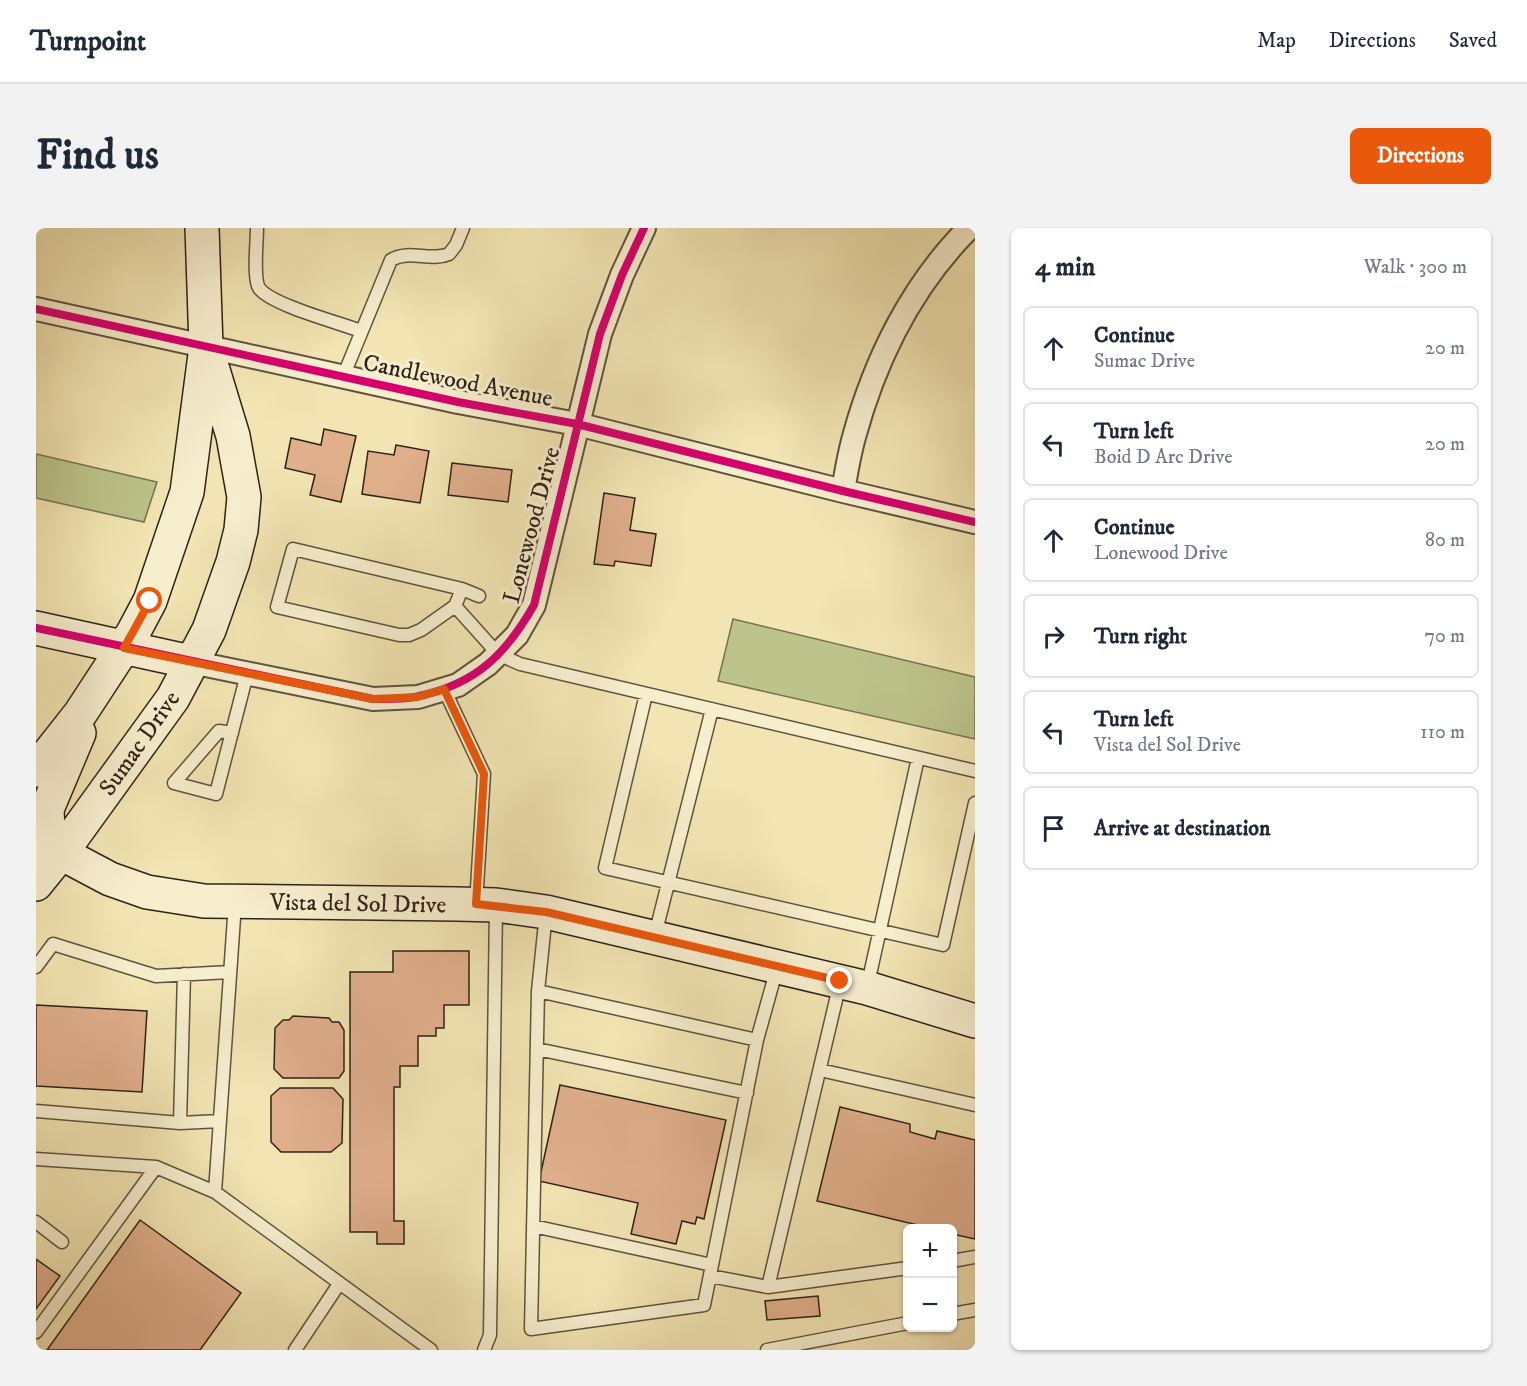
<!DOCTYPE html>
<html lang="en">
<head>
<meta charset="utf-8">
<style>
  body { margin:0; font-family:"IM FELL DW Pica",serif; background:#f2f2f3; color:#1f2937 }
  .controls { position:absolute; right:18px; bottom:18px; display:grid; overflow:hidden; border-radius:9px; box-shadow:0 2px 4px #0004 }
  .controls button { width:54px; height:54px; display:grid; place-items:center; padding:0; border:0; border-bottom:2px solid #e0e1e3; background:#fff; color:#1f2937; font:30px sans-serif }
  .stop { position:absolute; width:18px; height:18px; margin:-14px; border:4px solid #ea580c; border-radius:50%; background:#fff }
  .stop.end { background:#ea580c; border-color:#fff; box-shadow:0 2px 6px #0008 }
  .list { margin:0; padding:0; list-style:none }
  h2 { display:flex; justify-content:space-between; align-items:center; height:78px; margin:0; padding:0 24px; font-size:26px }
  h2 small { font-size:20px; font-weight:400; color:#747a83 }
  .list li { display:grid; grid-template-columns:39px 1fr auto; gap:18px; align-items:center; box-sizing:border-box; height:84px; margin:0 12px 12px; padding:0 12px; border:2px solid #e0e1e3; border-radius:9px }
  .list b { display:block; font-size:22px; white-space:nowrap }
  .list p { margin:0; font-size:20px; white-space:nowrap; color:#747a83 }
  .list em { font-size:20px; font-style:normal; color:#747a83 }
  .icon { flex:none; width:33px; height:33px; fill:none; stroke:currentColor; stroke-width:2; stroke-linecap:round; stroke-linejoin:round }
  .map { position:relative; flex:none; width:939px; height:1122px; overflow:hidden; border-radius:9px }
  header { display:flex; align-items:center; gap:36px; box-sizing:border-box; height:84px; padding:0 30px; background:#fff; border-bottom:2px solid #e0e1e3 }
  header strong { font-size:28px }
  nav { display:flex; gap:33px; margin-inline-start:auto; font-size:21px }
  .intro { display:flex; align-items:center; justify-content:space-between; box-sizing:border-box; height:144px; padding:0 36px }
  h1 { margin:0; font-size:42px }
  .button { padding:15px 27px; border-radius:9px; background:#ea580c; color:#fff; font-size:21px; font-weight:700 }
  main { display:flex; gap:36px; padding:0 36px }
  aside { flex:1; background:#fff; border-radius:9px; box-shadow:0 2px 4px #0004 }
  .map>svg:first-child { display:block }
</style>
</head>
<body>
<header>
<strong>Turnpoint</strong>
<nav><a>Map</a><a>Directions</a><a>Saved</a></nav>
</header>
<div class="intro"><h1>Find us</h1><a class="button">Directions</a></div>
<main>
<div class="map">
<svg width="939" height="1122" viewBox="0 0 939 1122">
  <rect width="100%" height="100%" fill="#f2e5b3"/>
  <filter id="stains"><feTurbulence type="fractalNoise" baseFrequency=".00333" numOctaves="4"/><feColorMatrix values="0 0 0 0 .2 0 0 0 0 .09 0 0 0 0 .02 0 0 0 .5 -.17"/></filter>
  <radialGradient id="worn" r=".72"><stop offset=".6" stop-color="#630" stop-opacity="0"/><stop offset="1" stop-color="#630" stop-opacity=".3"/></radialGradient>
  <!-- green -->
  <path fill="#bcc48b" stroke="#767351" stroke-width="1.5" d="M0 226 121 254 108 294 0 270Z
    M697 391 939 449V511L682 453Z"/>
  <!-- building -->
  <path fill="#e0af8c" stroke="#302217" stroke-width="1.5" d="M288 201 320 208 305 274 274 267 279 247 249 240 255 210 285 217Z
    M360 217 393 223 384 275 326 266 332 223 358 227Z
    M416 235 476 242 472 274 412 267Z
    M568 265 599 270 594 302 620 306 615 338 579 333 578 338 558 336Z
    M357 723H433V777H408V800H400V808H382V838H364V859H358V993H368V1016H341V1004H314V744H357Z
    M0 777 111 783 106 864 0 858Z
    M257 788 293 790 296 794H303L308 802V843L303 850H247L238 841 239 800 247 792H253Z
    M524 857 690 892 668 991 661 989 659 996 646 993 640 1016 595 1006 602 975 503 953Z
    M244 860H297L307 871 306 915 295 924H245L235 914V868Z
    M804 879 874 896V904L899 911 901 903 939 912V1011L916 1006V1000H894L781 973Z
    M104 992 205 1065 164 1122H11Z
    M0 1031 24 1048 0 1081Z
    M782 1068 784 1088 731 1092 729 1073Z"/>
  <g fill="none" stroke-linecap="round" stroke-linejoin="round">
    <!-- lane casing -->
    <g stroke="#60533e" stroke-width="15">
      <path id="lane" d="M221 0C221 13 217 50 223 60 235 77 304 95 325 103
        M307 149 355 32C373 21 394 34 413 26L420 17 427 0
        M426 361 419 378 385 402 373 407H363L241 379 257 321 426 361 443 368
        M419 378 462 426 484 436 939 543
        M408 461 448 546 440 676
        M610 466 569 640 907 717 939 575
        M196 505 183 503 138 555 180 566 211 446
        M510 685 502 763 721 812 741 740
        M619 707 676 481
        M0 739 17 716 120 748 194 744
        M831 760 882 530
        M502 763 495 1101 668 1077 721 812
        M501 821 711 865
        M784 842 939 877
        M0 883 144 895 184 893
        M144 895 148 746
        M0 931 120 939 179 964 395 1122
        M179 964 199 675
        M0 994 26 1014
        M497 998 676 1037
        M916 1033 939 1029
        M674 1048 732 1059 872 1040
        M732 1059 804 755
        M916 1086 939 1082
        M0 1104 120 939
        M259 1122 303 1056
        M448 1122 454 1107 460 679
        M731 1122 872 1095"/>
    </g>
    <!-- street casing -->
    <g stroke="#60533e" stroke-width="26">
      <path id="street" d="M0 81 422 174 541 196 807 263 939 294
        M807 263C810 245 813 227 818 209 839 132 876 57 933 0
        M155 434 337 471 382 469 422 457 452 436 481 407 498 377 564 106 586 47 608 0"/>
    </g>
    <!-- secondary casing -->
    <g stroke="#302217" stroke-width="36">
      <path id="secondary" d="M0 400 155 434
        M0 542 44 486 97 405 114 373 151 264 170 119 166 0
        M0 625H25L74 651 111 664 168 673 421 676 460 677 510 684 831 760 939 793
        M25 625 12 603 11 581 43 505
        M0 656 25 625 137 470 173 402 197 334 205 302 208 269 197 208 170 119"/>
    </g>
    <!-- lane -->
    <use href="#lane" stroke="#f7eece" stroke-width="12"/>
    <!-- street -->
    <use href="#street" stroke="#f7eece" stroke-width="22"/>
    <!-- secondary -->
    <use href="#secondary" stroke="#f7eece" stroke-width="33"/>
    <!-- cycleway casing -->
    <g stroke="#f7eece" stroke-width="11">
      <path id="cycleway" d="M0 81 422 174 541 196 807 263 939 294
        M0 400 337 471C352 471 369 472 383 468 440 456 470 426 498 377L564 106 586 47 608 0"/>
    </g>
    <!-- cycleway -->
    <use href="#cycleway" stroke="#d6006c" stroke-width="8"/>
  </g>
  <g fill="none" stroke-linecap="round" stroke-linejoin="round">
    <!-- route -->
    <path stroke="#ea580c" stroke-width="8" d="M114 373 88 420 337 471 382 469 408 461 448 546 440 676 510 684 804 753"/>
  </g>
  <g text-anchor="middle" stroke-width="6" stroke-linejoin="round" paint-order="stroke">
    <!-- street labels -->
    <g font-size="24" fill="#302217" stroke="#f7eece">
      <text transform="translate(422 152) rotate(11)" y="8">Candlewood Avenue</text>
      <text transform="translate(495 297) rotate(-75)" y="8">Lonewood Drive</text>
      <text transform="translate(103 515) rotate(-55)" y="8">Sumac Drive</text>
      <text transform="translate(322 675) rotate(1)" y="8">Vista del Sol Drive</text>
    </g>
  </g>
  <rect width="100%" height="100%" filter="url(#stains)"/>
  <rect width="100%" height="100%" fill="url(#worn)"/>
</svg>
<div class="controls">
<button>+</button>
<button>−</button>
</div>
<div class="stop" style="left:114px;top:373px"></div>
<div class="stop end" style="left:804px;top:753px"></div>
</div>
<aside>
<h2>4 min<small>Walk · 300 m</small></h2>
<ul class="list">
<li><svg class="icon" aria-label="ahead" viewBox="0 0 24 24"><path d="M12 20V5M6 11l6-6 6 6"/></svg><div><b>Continue</b><p>Sumac Drive</p></div><em>20 m</em></li>
<li><svg class="icon" aria-label="left" viewBox="0 0 24 24"><path d="M17 20v-9H6M10 6l-5 5 5 5"/></svg><div><b>Turn left</b><p>Boid D Arc Drive</p></div><em>20 m</em></li>
<li><svg class="icon" aria-label="ahead" viewBox="0 0 24 24"><path d="M12 20V5M6 11l6-6 6 6"/></svg><div><b>Continue</b><p>Lonewood Drive</p></div><em>80 m</em></li>
<li><svg class="icon" aria-label="right" viewBox="0 0 24 24"><path d="M7 20v-9h11M14 6l5 5-5 5"/></svg><div><b>Turn right</b></div><em>70 m</em></li>
<li><svg class="icon" aria-label="left" viewBox="0 0 24 24"><path d="M17 20v-9H6M10 6l-5 5 5 5"/></svg><div><b>Turn left</b><p>Vista del Sol Drive</p></div><em>110 m</em></li>
<li><svg class="icon" aria-label="arrive" viewBox="0 0 24 24"><path d="M6 21V4h12l-3 4 3 4H6"/></svg><div><b>Arrive at destination</b></div></li>
</ul>
</aside>
</main>
</body>
</html>
